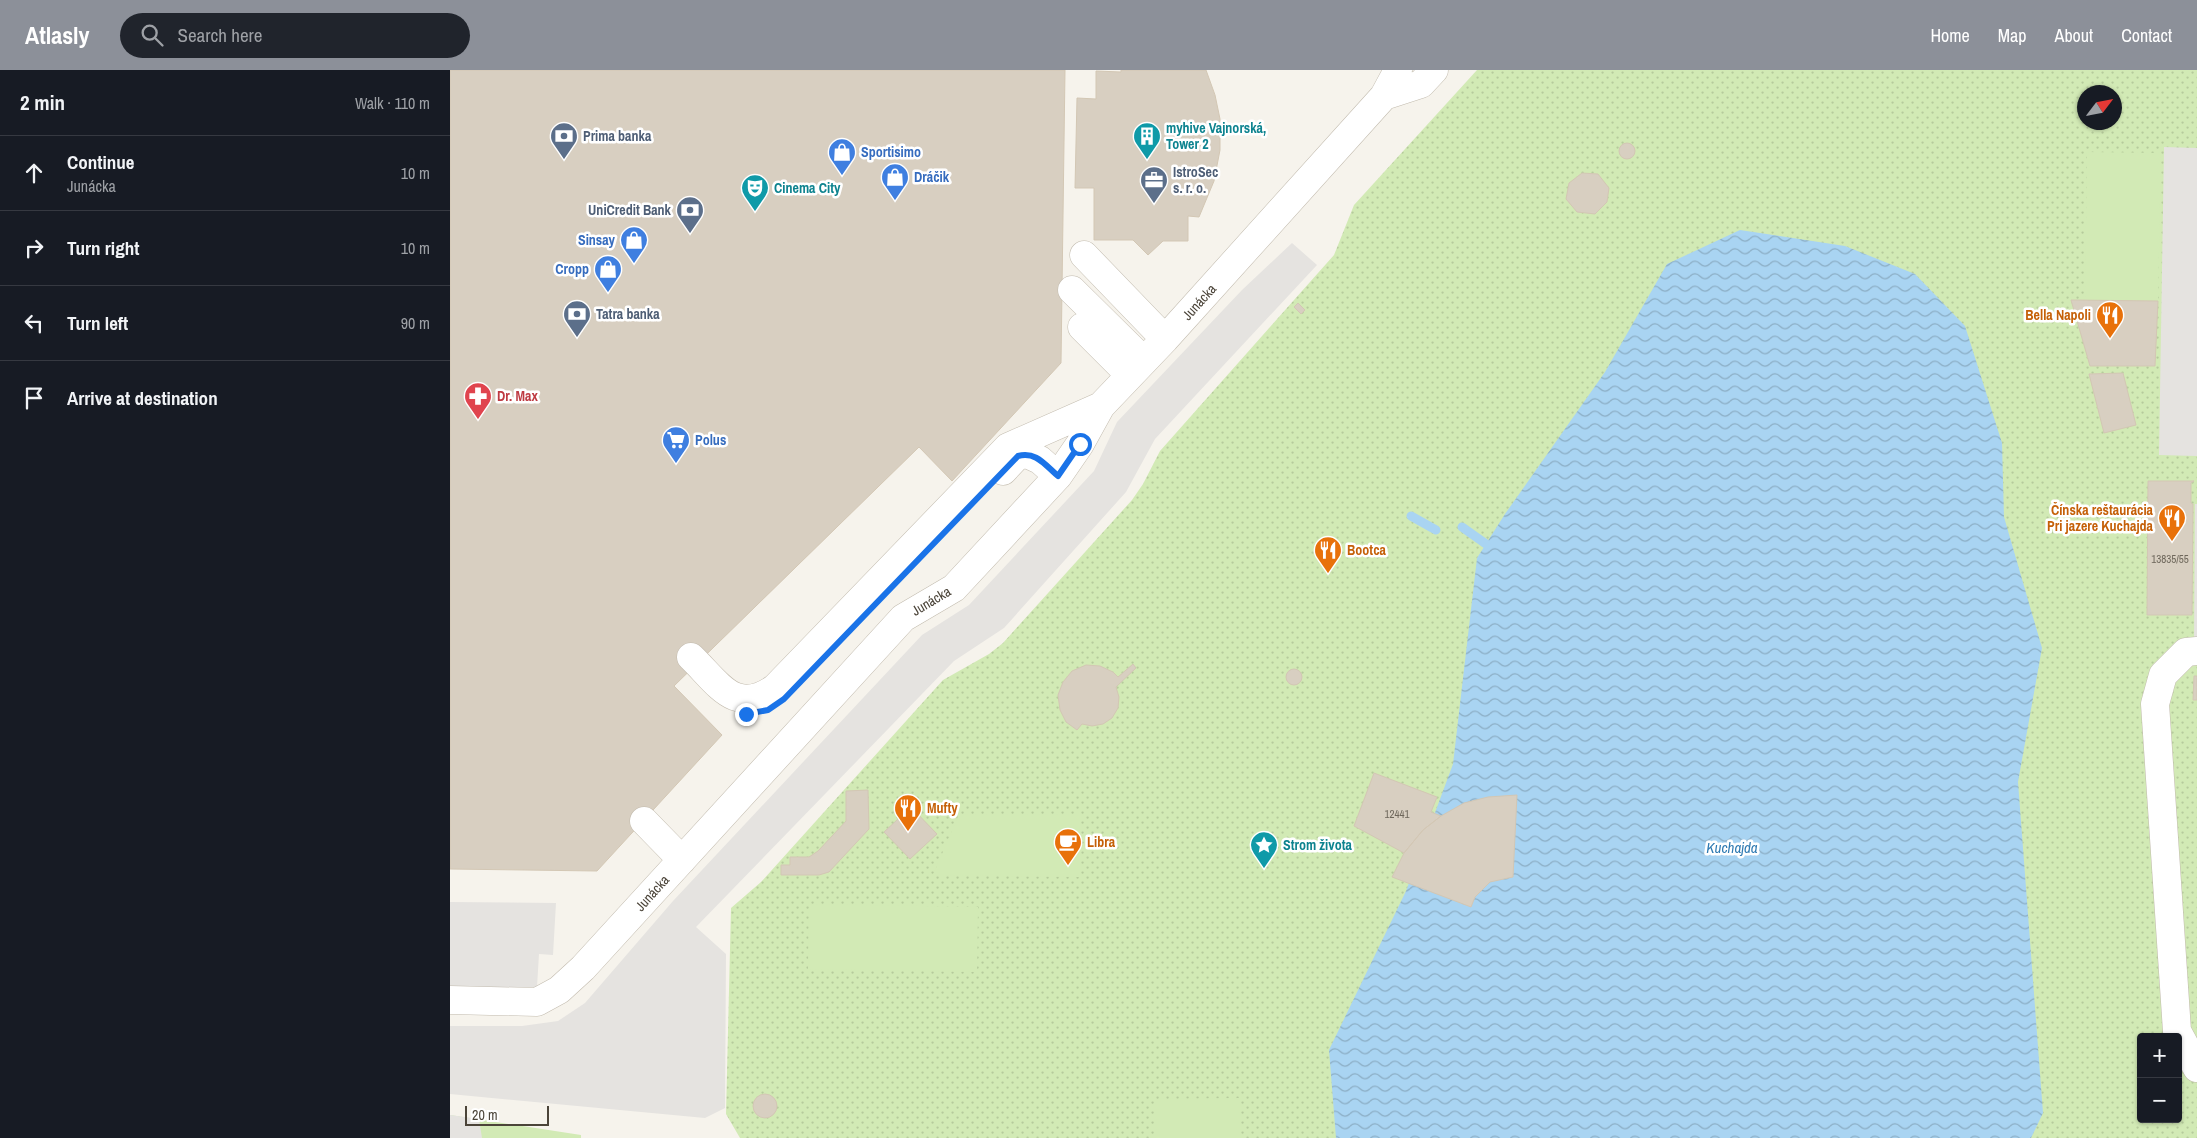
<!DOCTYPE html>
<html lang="en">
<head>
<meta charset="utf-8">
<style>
  body { margin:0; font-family:"Archivo Narrow",sans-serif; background:#20242c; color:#f1f3f6 }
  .controls { position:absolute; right:15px; bottom:15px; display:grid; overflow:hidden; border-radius:5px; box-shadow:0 1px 4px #0004 }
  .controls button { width:45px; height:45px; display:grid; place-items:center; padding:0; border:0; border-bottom:1px solid #363941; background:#171b24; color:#f1f3f6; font:25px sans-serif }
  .compass { position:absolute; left:1627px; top:15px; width:45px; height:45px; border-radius:50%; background:#171b24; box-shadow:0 1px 4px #0004; rotate:58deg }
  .scale { position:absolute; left:15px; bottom:12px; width:84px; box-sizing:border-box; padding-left:5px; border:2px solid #4b4439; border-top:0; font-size:14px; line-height:18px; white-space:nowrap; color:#4b4439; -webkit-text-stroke:4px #fff; paint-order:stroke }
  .stop { position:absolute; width:15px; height:15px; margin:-11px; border:4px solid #1a73e8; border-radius:50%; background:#fff }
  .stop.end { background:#1a73e8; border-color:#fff; box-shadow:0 1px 5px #0008 }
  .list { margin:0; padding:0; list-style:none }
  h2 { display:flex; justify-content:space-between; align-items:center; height:65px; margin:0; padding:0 20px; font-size:21px }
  h2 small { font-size:16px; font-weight:400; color:#9ea1a6 }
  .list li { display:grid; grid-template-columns:32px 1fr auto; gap:15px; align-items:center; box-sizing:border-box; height:75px; padding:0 20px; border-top:1px solid #363941 }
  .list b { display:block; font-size:19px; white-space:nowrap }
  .list p { margin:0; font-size:16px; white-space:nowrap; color:#9ea1a6 }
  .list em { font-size:16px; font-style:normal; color:#9ea1a6 }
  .icon { flex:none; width:28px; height:28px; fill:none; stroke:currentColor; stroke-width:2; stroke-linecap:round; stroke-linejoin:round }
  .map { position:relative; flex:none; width:1747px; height:1068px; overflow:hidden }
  header { display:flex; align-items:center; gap:30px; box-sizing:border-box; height:70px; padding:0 25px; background:#8c9099; color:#fff }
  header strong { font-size:24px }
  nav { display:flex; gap:28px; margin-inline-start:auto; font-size:18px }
  .search { width:350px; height:45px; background:#20242c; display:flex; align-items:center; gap:12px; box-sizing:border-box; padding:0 18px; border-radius:28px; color:#9ea1a6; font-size:19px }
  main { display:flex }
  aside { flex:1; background:#171b24 }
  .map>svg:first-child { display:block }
</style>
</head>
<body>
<header>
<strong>Atlasly</strong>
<div class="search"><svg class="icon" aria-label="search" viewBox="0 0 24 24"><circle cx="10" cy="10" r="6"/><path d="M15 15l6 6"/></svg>Search here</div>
<nav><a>Home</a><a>Map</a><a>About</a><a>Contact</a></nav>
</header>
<main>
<aside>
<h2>2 min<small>Walk · 110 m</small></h2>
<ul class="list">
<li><svg class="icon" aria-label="ahead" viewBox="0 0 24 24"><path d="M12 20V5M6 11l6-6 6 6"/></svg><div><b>Continue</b><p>Junácka</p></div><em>10 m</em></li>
<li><svg class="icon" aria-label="right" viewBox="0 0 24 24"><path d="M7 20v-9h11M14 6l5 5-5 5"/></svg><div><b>Turn right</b></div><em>10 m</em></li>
<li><svg class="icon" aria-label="left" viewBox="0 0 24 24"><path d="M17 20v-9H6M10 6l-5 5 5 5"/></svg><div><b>Turn left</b></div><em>90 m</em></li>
<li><svg class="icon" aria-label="arrive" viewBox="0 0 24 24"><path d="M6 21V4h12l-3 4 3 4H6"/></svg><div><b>Arrive at destination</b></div></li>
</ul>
</aside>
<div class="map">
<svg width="1747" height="1068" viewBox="0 0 1747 1068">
  <defs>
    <pattern id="park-dots" width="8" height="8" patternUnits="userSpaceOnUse" patternTransform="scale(1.25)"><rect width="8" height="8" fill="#d2eab5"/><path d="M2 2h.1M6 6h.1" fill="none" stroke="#b6ca9c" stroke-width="1.8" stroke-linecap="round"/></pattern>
    <pattern id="water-waves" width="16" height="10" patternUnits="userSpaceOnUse" patternTransform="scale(1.25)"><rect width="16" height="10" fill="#a9d4f2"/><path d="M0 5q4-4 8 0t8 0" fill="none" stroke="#8caec5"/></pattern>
  </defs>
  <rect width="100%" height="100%" fill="#f6f3ec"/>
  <!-- park -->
  <path fill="url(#park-dots)" fill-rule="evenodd" d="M1027 0H1747V1068H290L276 1044 281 838 311 812 493 610 539 584 553 573 682 430 693 414 710 381 884 185 904 135ZM1634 22H1664V52H1634ZM1691 967H1728V1049H1691Z"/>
  <!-- pitch -->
  <path fill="#d2eab5" d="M1637 82 1711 83 1708 231 1635 230Z
    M509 744 629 745V807L483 805Z
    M359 834 528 837 527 902 358 899Z
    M790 1028 791 1068H706V1029Z
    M0 1045 131 1065V1068H0Z"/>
  <!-- parking -->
  <path fill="#e5e3e0" d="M1714 77 1747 78V386L1709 385Z
    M842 173 867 195 705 369 676 422 554 558 504 591 246 857 276 884 275 1038 255 1048 0 1024V956H72L108 951 135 933 223 831 472 565 519 535 644 401 667 352 792 220Z
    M1745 434H1747V574H1744Z
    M0 832 106 833 103 885 89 884 87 917H0Z
    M0 1045 29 1049 32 1068H0Z"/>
  <!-- water -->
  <path fill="url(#water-waves)" d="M1290 160 1395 176 1465 204 1515 256 1552 373 1554 447 1592 578 1568 712 1593 1043 1581 1068H886L879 980 956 821 1003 694 1027 488 1055 444 1155 302 1217 194Z"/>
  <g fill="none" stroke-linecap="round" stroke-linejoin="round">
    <!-- stream -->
    <path stroke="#a9d4f2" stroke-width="9" d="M961 446 986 460
      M1012 457 1036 474"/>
  </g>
  <!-- building -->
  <path fill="#d8cfc1" stroke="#d3c7b4" d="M0 0H615L611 293 502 411 469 377 224 616 272 665 147 801 0 799Z
    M671 0H756L765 25 770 49V80L764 111 749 147 738 146V171H713L698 185 683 170H644V118H625L627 28 646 29V1L671 2Z
    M1169 81a8 8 0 1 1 16 0a8 8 0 1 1-16 0Z
    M1132 103 1148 104 1159 118 1157 132 1145 144 1127 142 1116 129 1119 113Z
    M1621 230 1708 231 1705 296H1640Z
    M848 233 855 240 851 244 844 237Z
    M1673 303 1686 355 1654 363 1639 304Z
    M1698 411H1744L1741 413V433L1743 434 1742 545H1697Z
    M683 594 686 598 666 617 669 627 668 638 662 648 653 654 642 656 632 654 627 660 616 652 610 640 608 625 613 612 622 601 636 595 650 596 663 602 668 607Z
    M836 607a8 8 0 1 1 16 0a8 8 0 1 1-16 0Z
    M1744 606H1747V630H1743Z
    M924 703 987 727 981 742 991 746 973 760 954 783 904 756Z
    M418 720 419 759 379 802 369 805H331V795H340V787H359L368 781 396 751V721Z
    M1067 725 1063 807 1040 812 1025 827 1021 837 942 807 954 783 973 760 991 746 1014 733 1038 727Z
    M461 737 487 764 460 789 434 762Z
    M303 1036a12 12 0 1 1 24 0a12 12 0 1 1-24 0Z"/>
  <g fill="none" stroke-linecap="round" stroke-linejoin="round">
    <!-- minor casing -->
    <g stroke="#c2bbae" stroke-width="29">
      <path id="minor" d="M934 26 971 14 984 0
        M634 185 715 269
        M622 220 694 291
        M632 257 680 305
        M553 401 567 386 577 384 590 390 608 406
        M1747 581 1736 582 1713 605 1705 634 1727 961 1747 998
        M241 587C269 614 285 646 325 618L558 377 651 336
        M194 751 232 790
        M0 930 87 932 109 920 133 898 453 548 504 518 608 406 630 374 651 336 715 269 934 26 948 0"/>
    </g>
    <!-- minor -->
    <use href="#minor" stroke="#fff" stroke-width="28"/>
  </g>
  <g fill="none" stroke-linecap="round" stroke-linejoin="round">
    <!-- route -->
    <path stroke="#1a73e8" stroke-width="6" d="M296 644 318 640 334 629 568 386C586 381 595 395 608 406L630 374"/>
  </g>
  <!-- icons -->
  <defs>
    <g id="bank-pin" transform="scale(1.4375)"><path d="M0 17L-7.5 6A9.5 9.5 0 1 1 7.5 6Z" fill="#5c6f8a" stroke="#fff"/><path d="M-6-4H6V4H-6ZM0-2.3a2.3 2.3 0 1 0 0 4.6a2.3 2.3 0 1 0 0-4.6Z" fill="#fff"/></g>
    <g id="building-pin" transform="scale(1.4375)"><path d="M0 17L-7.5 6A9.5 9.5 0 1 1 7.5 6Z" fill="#0f9aa8" stroke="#fff"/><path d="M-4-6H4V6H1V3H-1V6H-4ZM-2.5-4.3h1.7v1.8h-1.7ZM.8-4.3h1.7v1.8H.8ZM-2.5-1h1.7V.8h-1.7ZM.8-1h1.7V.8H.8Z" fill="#fff"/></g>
    <g id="shop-pin" transform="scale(1.4375)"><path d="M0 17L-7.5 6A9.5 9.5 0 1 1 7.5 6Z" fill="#3f7fe0" stroke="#fff"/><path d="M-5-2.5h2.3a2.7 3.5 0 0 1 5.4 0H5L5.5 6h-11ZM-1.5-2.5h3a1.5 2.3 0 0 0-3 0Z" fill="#fff"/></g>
    <g id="office-pin" transform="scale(1.4375)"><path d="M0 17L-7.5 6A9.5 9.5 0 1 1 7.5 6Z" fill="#5c6f8a" stroke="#fff"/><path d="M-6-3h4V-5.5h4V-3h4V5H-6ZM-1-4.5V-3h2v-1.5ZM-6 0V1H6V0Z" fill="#fff"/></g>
    <g id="theatre-pin" transform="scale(1.4375)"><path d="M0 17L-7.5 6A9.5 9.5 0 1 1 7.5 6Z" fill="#0f9aa8" stroke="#fff"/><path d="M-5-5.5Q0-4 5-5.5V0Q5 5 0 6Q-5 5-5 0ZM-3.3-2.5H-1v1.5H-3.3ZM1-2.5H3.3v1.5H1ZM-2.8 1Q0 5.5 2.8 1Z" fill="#fff"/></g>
    <g id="restaurant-pin" transform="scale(1.4375)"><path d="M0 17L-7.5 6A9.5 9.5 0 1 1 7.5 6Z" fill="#e8710a" stroke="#fff"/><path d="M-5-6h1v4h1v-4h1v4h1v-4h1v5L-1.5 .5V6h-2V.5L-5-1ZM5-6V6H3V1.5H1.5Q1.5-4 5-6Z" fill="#fff"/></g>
    <g id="pharmacy-pin" transform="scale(1.4375)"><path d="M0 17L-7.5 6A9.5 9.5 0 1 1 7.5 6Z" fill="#e0444e" stroke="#fff"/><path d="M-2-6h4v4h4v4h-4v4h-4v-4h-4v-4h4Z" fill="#fff"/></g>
    <g id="supermarket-pin" transform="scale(1.4375)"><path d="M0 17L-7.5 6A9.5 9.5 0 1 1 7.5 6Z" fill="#3f7fe0" stroke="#fff"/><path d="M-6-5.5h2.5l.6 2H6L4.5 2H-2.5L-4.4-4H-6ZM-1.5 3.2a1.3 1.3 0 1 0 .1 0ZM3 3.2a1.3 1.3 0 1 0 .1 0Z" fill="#fff"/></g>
    <g id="cafe-pin" transform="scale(1.4375)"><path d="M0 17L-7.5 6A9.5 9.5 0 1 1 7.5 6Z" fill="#e8710a" stroke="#fff"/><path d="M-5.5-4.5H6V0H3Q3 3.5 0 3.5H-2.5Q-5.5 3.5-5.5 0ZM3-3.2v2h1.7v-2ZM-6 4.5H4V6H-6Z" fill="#fff"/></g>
    <g id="sight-pin" transform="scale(1.4375)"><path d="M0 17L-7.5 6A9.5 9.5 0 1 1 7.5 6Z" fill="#0f9aa8" stroke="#fff"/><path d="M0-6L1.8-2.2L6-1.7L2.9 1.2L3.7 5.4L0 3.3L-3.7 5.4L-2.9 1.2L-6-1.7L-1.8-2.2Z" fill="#fff"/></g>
  </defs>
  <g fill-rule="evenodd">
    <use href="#bank-pin" x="114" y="66"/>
    <use href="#building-pin" x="697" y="66"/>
    <use href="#shop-pin" x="392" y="82"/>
    <use href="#shop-pin" x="445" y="107"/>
    <use href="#office-pin" x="704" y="110"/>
    <use href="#theatre-pin" x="305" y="118"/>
    <use href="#bank-pin" x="240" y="140"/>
    <use href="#shop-pin" x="184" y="170"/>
    <use href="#shop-pin" x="158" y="199"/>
    <use href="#bank-pin" x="127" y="244"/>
    <use href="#restaurant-pin" x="1660" y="245"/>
    <use href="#pharmacy-pin" x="28" y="326"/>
    <use href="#supermarket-pin" x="226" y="370"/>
    <use href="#restaurant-pin" x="1722" y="448"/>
    <use href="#restaurant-pin" x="878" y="480"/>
    <use href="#restaurant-pin" x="458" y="738"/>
    <use href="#cafe-pin" x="618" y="772"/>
    <use href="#sight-pin" x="814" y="775"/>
  </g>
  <g text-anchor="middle" stroke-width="5" stroke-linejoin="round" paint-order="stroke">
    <!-- number labels -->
    <g font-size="11" fill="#6e675b">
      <text x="1720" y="493">13835/55</text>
      <text x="947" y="748">12441</text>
    </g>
    <!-- culture labels -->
    <g font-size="14" font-weight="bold" fill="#0d838f" stroke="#fff" text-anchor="start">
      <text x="716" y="63">myhive Vajnorská,<tspan x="716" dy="16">Tower 2</tspan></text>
      <text x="324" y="123">Cinema City</text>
      <text x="833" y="780">Strom života</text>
    </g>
    <!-- service labels -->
    <g font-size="14" font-weight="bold" fill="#4e5e75" stroke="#fff" text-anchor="start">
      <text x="133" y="71">Prima banka</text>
      <text x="723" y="107">IstroSec<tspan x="723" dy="16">s. r. o.</tspan></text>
      <text x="221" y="145" text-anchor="end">UniCredit Bank</text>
      <text x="146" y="249">Tatra banka</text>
    </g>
    <!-- shop labels -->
    <g font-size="14" font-weight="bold" fill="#366cbe" stroke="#fff" text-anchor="start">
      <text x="411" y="87">Sportisimo</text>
      <text x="464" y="112">Dráčik</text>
      <text x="165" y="175" text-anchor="end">Sinsay</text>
      <text x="139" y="204" text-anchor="end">Cropp</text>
      <text x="245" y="375">Polus</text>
    </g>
    <!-- street labels -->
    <g font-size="14" fill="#4b4439" stroke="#fff">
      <text transform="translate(749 232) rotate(-48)" y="5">Junácka</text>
      <text transform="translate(481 531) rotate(-31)" y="5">Junácka</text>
      <text transform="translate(202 823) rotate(-48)" y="5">Junácka</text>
    </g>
    <!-- food labels -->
    <g font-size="14" font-weight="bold" fill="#c56008" stroke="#fff" text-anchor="start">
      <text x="1641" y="250" text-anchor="end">Bella Napoli</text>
      <text x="1703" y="445" text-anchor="end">Čínska reštaurácia<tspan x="1703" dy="16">Pri jazere Kuchajda</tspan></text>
      <text x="897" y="485">Bootca</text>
      <text x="477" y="743">Mufty</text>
      <text x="637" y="777">Libra</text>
    </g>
    <!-- health labels -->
    <g font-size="14" font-weight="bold" fill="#be3a42" stroke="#fff" text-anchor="start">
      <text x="47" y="331">Dr. Max</text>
    </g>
    <!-- water labels -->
    <g font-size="15" font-style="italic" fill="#2e7ab2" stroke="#fff">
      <text x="1282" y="783">Kuchajda</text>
    </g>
  </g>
</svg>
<div class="controls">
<button>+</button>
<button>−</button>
</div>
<svg class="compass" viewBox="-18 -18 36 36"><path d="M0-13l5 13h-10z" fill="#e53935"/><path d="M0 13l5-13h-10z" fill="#9ea1a6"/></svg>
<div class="scale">20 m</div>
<div class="stop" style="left:630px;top:374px"></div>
<div class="stop end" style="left:296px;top:644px"></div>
</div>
</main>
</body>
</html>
